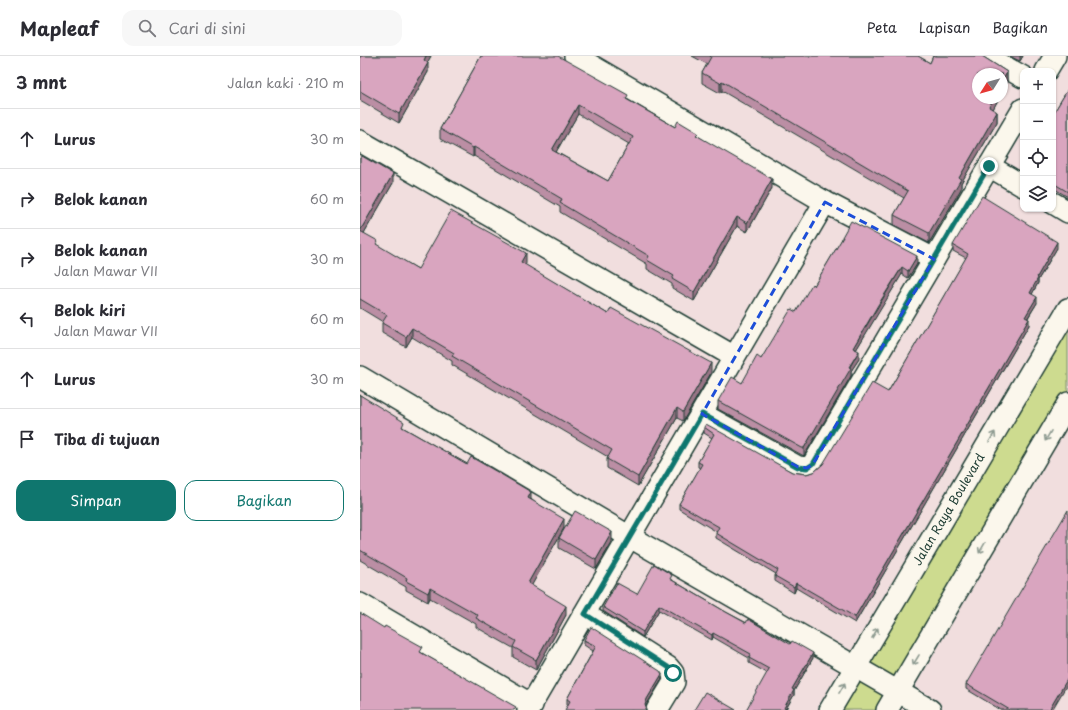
<!DOCTYPE html>
<html lang="id">
<head>
<meta charset="utf-8">
<style>
  body { margin:0; font-family:"Playpen Sans",sans-serif; background:#f7f7f7; color:#2b2b33 }
  .controls { position:absolute; right:12px; top:12px; display:grid; overflow:hidden; border-radius:8px; box-shadow:0 1px 3px #0004 }
  .controls button { width:36px; height:36px; display:grid; place-items:center; padding:0; border:0; border-bottom:1px solid #e1e1e2; background:#fff; color:#2b2b33; font:20px sans-serif }
  .compass { position:absolute; left:612px; top:12px; width:36px; height:36px; border-radius:50%; background:#fff; box-shadow:0 1px 3px #0004; rotate:233deg }
  .stop { position:absolute; width:12px; height:12px; margin:-9px; border:3px solid #0f766e; border-radius:50%; background:#fff }
  .stop.end { background:#0f766e; border-color:#fff; box-shadow:0 1px 4px #0008 }
  .list { margin:0; padding:0; list-style:none }
  h2 { display:flex; justify-content:space-between; align-items:center; height:52px; margin:0; padding:0 16px; font-size:17px }
  h2 small { font-size:13px; font-weight:400; color:#7c7c81 }
  .list li { display:grid; grid-template-columns:26px 1fr auto; gap:12px; align-items:center; box-sizing:border-box; height:60px; padding:0 16px; border-top:1px solid #e1e1e2 }
  .list b { display:block; font-size:15px; white-space:nowrap }
  .list p { margin:0; font-size:13px; white-space:nowrap; color:#7c7c81 }
  .list em { font-size:13px; font-style:normal; color:#7c7c81 }
  .actions { display:flex; gap:8px; padding:12px 16px }
  .actions a { flex:1; padding:9px 0; border:1px solid #0f766e; border-radius:12px; text-align:center; font-size:14px; color:#0f766e }
  .actions .main { background:#0f766e; color:#fff }
  .icon { flex:none; width:22px; height:22px; fill:none; stroke:currentColor; stroke-width:2; stroke-linecap:round; stroke-linejoin:round }
  .map { position:relative; flex:none; width:708px; height:654px; overflow:hidden }
  header { display:flex; align-items:center; gap:24px; box-sizing:border-box; height:56px; padding:0 20px; background:#fff; border-bottom:1px solid #e1e1e2 }
  header strong { font-size:19px }
  nav { display:flex; gap:22px; margin-inline-start:auto; font-size:14px }
  .search { width:280px; height:36px; background:#f7f7f7; display:flex; align-items:center; gap:10px; box-sizing:border-box; padding:0 14px; border-radius:12px; color:#7c7c81; font-size:15px }
  main { display:flex }
  aside { flex:1; background:#fff }
  .map>svg:first-child { display:block }
</style>
</head>
<body>
<header>
<strong>Mapleaf</strong>
<div class="search"><svg class="icon" aria-label="search" viewBox="0 0 24 24"><circle cx="10" cy="10" r="6"/><path d="M15 15l6 6"/></svg>Cari di sini</div>
<nav><a>Peta</a><a>Lapisan</a><a>Bagikan</a></nav>
</header>
<main>
<aside>
<h2>3 mnt<small>Jalan kaki · 210 m</small></h2>
<ul class="list">
<li><svg class="icon" aria-label="ahead" viewBox="0 0 24 24"><path d="M12 20V5M6 11l6-6 6 6"/></svg><div><b>Lurus</b></div><em>30 m</em></li>
<li><svg class="icon" aria-label="right" viewBox="0 0 24 24"><path d="M7 20v-9h11M14 6l5 5-5 5"/></svg><div><b>Belok kanan</b></div><em>60 m</em></li>
<li><svg class="icon" aria-label="right" viewBox="0 0 24 24"><path d="M7 20v-9h11M14 6l5 5-5 5"/></svg><div><b>Belok kanan</b><p>Jalan Mawar VII</p></div><em>30 m</em></li>
<li><svg class="icon" aria-label="left" viewBox="0 0 24 24"><path d="M17 20v-9H6M10 6l-5 5 5 5"/></svg><div><b>Belok kiri</b><p>Jalan Mawar VII</p></div><em>60 m</em></li>
<li><svg class="icon" aria-label="ahead" viewBox="0 0 24 24"><path d="M12 20V5M6 11l6-6 6 6"/></svg><div><b>Lurus</b></div><em>30 m</em></li>
<li><svg class="icon" aria-label="arrive" viewBox="0 0 24 24"><path d="M6 21V4h12l-3 4 3 4H6"/></svg><div><b>Tiba di tujuan</b></div></li>
</ul>
<div class="actions"><a class="main">Simpan</a><a>Bagikan</a></div>
</aside>
<div class="map">
<svg width="708" height="654" viewBox="0 0 708 654">
  <rect width="100%" height="100%" fill="#f1dede"/>
  <filter id="ink" filterUnits="userSpaceOnUse"><feTurbulence type="fractalNoise" baseFrequency=".025" numOctaves="2"/><feDisplacementMap in="SourceGraphic" scale="8" xChannelSelector="R" yChannelSelector="G"/><feConvolveMatrix kernelMatrix="1 2 1 2 8 2 1 2 1" color-interpolation-filters="sRGB"/></filter>
  <g filter="url(#ink)">
    <!-- green -->
    <path fill="#cddb8f" stroke="#768c62" d="M708 253V349L527 654H470Z"/>
    <g fill="none" stroke-linecap="round" stroke-linejoin="round">
      <!-- minor casing -->
      <g stroke="#1f3d34" stroke-width="24">
        <g id="minor">
          <path d="M215 0 465 146 574 203"/>
          <path d="M626 0 663 21"/>
          <path d="M686 15 695 0"/>
          <path d="M0 85 373 300"/>
          <path d="M629 110 663 130"/>
          <path d="M693 147 708 156"/>
          <path d="M0 321 270 481 570 654"/>
          <path d="M342 358 438 411 447 412 453 408 663 53"/>
          <path d="M0 548 172 649"/>
          <path d="M225 558 308 611 313 617 314 626 297 654"/>
          <path d="M168 654 465 146"/>
          <path id="s1" d="M470 654 708 253"/>
          <path d="M527 654 708 347"/>
        </g>
      </g>
      <!-- minor -->
      <use href="#minor" stroke="#fbf7ec" stroke-width="21"/>
    </g>
    <!-- wall -->
    <path fill="#bb8ea4" stroke="#1f3d34" fill-rule="evenodd" d="M0 0H71L67 6 68 16 39 67 0 44Z
      M121 0 268 44 315 71 338 80 412 132 387 176 377 170 334 245 312 232V228L287 213V208L200 156V151L114 100 113 101 80 83V73ZM218 58 269 88 248 125 196 96Z
      M332 0H558L570 7 573 0H622L647 16V26L642 36V18H618V42H639L633 53 637 56V66L601 127V133L569 187 534 169V159L544 142 362 35 360 37 342 27V17L347 8Z
      M649 0H663L660 5Z
      M708 33V141L693 132V58Z
      M0 102 33 127 4 177 18 190 58 213 166 207 165 209 248 258 351 317 323 365 317 362 278 430 247 412V403L248 401 92 309V305L52 281 46 291 22 277V267L23 266 0 252Z
      M482 181 557 208 548 222 542 218 518 257 496 294 499 303 491 315V320L444 400 442 399 358 353V345L382 327 401 303 436 256 454 230 482 183Z
      M593 189 697 192 678 224V227L672 238 677 247 668 262 669 269 495 567 436 532 434 537 415 525V520L416 518 356 482V477L357 476 319 453V448L340 412 338 411V406L352 382 344 377V371L432 416 446 418 454 416 463 408 528 336 606 202 593 195Z
      M0 339 44 372 107 408 171 443 204 472 171 530 206 559 176 614 153 601V592L116 571V568L70 542 68 546 46 534V531L0 504Z
      M199 482 252 486 236 513 199 492Z
      M312 524 366 556 453 602 434 635V639L426 653V654L407 617 389 607V602L353 581 352 584 299 554 283 581 243 555V551Z
      M224 584 302 623 287 648 286 651 207 649V643L233 595 224 589Z
      M606 628 692 654H641L606 633Z"/>
    <!-- shaded-wall -->
    <path fill="#987486" stroke="#1f3d34" d="M66 0H71L64 13V4Z
      M660 0H663L660 5Z
      M68 7V16L39 67V58Z
      M647 16V26L642 36V26Z
      M362 25V35L360 37V27Z
      M634 42H639L629 61V51Z
      M218 49V58L192 103V94Z
      M637 56V66L601 127V133L569 187V177L599 122Z
      M114 91V100L113 101V92Z
      M33 118V127L0 184V175Z
      M412 123V132L387 176V167Z
      M377 161V170L334 245V236Z
      M697 186V192L678 224V227L670 242V237L677 221Z
      M166 197V207L161 216V206Z
      M557 200V208L548 222V215Z
      M542 211V218L493 299V292Z
      M677 241V247L665 266V261Z
      M669 263V269L495 567V561Z
      M52 272V281L46 291V281Z
      M499 295V303L491 315V320L444 400V392Z
      M351 307V317L323 365V356Z
      M317 352V362L278 430V421Z
      M171 436V446L168 442Z
      M204 463V472L168 536V527Z
      M252 476V486L236 513V504Z
      M436 527V532L434 537V531Z
      M70 532V542L68 546V537Z
      M299 549V554L283 581V576Z
      M206 550V559L176 614V604Z
      M353 577V581L352 584V579Z
      M453 597V602L434 635V639L425 654 424 652 432 633Z
      M302 618V623L287 648 285 654V649L287 643Z
      M708 622V627L692 654H689Z"/>
    <!-- building -->
    <path fill="#d9a5bf" stroke="#1f3d34" fill-rule="evenodd" d="M0 0H66L64 4 68 7 39 58 0 35Z
      M121 0H198L268 39 266 43 315 71 318 65 338 77 336 79 412 123 387 167 377 161 334 236 312 223 314 220 287 204 289 200 200 147 202 143 114 91 113 92 80 73ZM218 49 273 81 248 125 192 94Z
      M350 0H558L570 7 573 0H622L647 16 642 26V18H618V42H634L629 51 637 56 599 122 601 123 569 177 534 159 548 135 362 25 360 27 342 17 351 1Z
      M708 33V136L693 127V58Z
      M2 100 33 118 0 175 18 185 16 188 58 213 91 155 166 197 161 206 248 258 251 252 351 307 323 356 317 352 278 421 247 403 252 394 92 300 94 297 52 272 46 281 22 267 27 259 0 243V102H1Z
      M622 140 697 186 677 221 678 222 670 237 677 241 665 261 669 263 495 561 436 527 434 531 415 520 418 514 356 477 359 471 319 448 342 408 338 406 354 378 344 371 346 368 432 416 446 418 454 416 463 408 512 327 528 336 608 198 593 189Z
      M491 165 557 200 548 215 542 211 518 249 493 292 499 295 489 311 491 312 444 392H442L358 345 372 321 382 327 397 300 401 303 431 253 436 256 452 228 454 230 483 181H482Z
      M0 339 44 366 42 371 107 408 111 401 139 417 171 436 168 442 204 463 168 527 206 550 176 604 153 591 156 585 116 562 118 559 70 532 68 537 46 525 47 522 0 494Z
      M708 454V622L689 654H650L606 628Z
      M215 455 252 476 236 504 199 482Z
      M294 508 312 519 310 523 366 556 386 567 388 563 430 588 432 585 453 597 432 633 434 634 424 652 426 653 425 654H386L409 613 389 602 391 598 353 577 352 579 299 549 283 576 243 551 257 527 277 538Z
      M0 557 24 572 25 570 63 591 60 596 156 651 154 654H0Z
      M231 571 300 615 302 618 287 643 285 649 287 654H205L210 645 207 643 236 590 224 584Z
      M345 636 376 654H334Z"/>
    <!-- one-way arrows -->
    <defs><path id="oneway-shaft" d="M-6 0H5M1.5-3L5.5 0L1.5 3" fill="none" stroke-width="1.6" stroke-linecap="round" stroke-linejoin="round"/></defs>
    <g stroke="#8d9a90">
      <use href="#oneway-shaft" transform="translate(688 380) rotate(120)"/>
      <use href="#oneway-shaft" transform="translate(632 381) rotate(-59)"/>
      <use href="#oneway-shaft" transform="translate(622 492) rotate(120)"/>
      <use href="#oneway-shaft" transform="translate(515 577) rotate(-59)"/>
      <use href="#oneway-shaft" transform="translate(556 604) rotate(121)"/>
      <use href="#oneway-shaft" transform="translate(482 632) rotate(-60)"/>
    </g>
  </g>
  <g fill="none" stroke-linecap="round" stroke-linejoin="round" filter="url(#ink)">
    <!-- route -->
    <path stroke="#0f766e" stroke-width="5" d="M313 617 308 611 225 558 342 358 438 411 447 412 453 408 629 110"/>
  </g>
  <!-- marked area -->
  <path fill="none" stroke="#1d4ed8" stroke-width="3" stroke-dasharray="8 5" stroke-linejoin="round" d="M465 146 574 203 453 408 447 412 438 411 342 358Z"/>
  <g text-anchor="middle" stroke-width="3" stroke-linejoin="round" paint-order="stroke">
    <!-- street labels -->
    <g font-size="12" fill="#1f3d34" stroke="#fbf7ec">
      <text dy="4" stroke="none"><textPath href="#s1" startOffset="233">Jalan Raya Boulevard</textPath></text>
    </g>
  </g>
</svg>
<div class="controls">
<button>+</button>
<button>−</button>
<button><svg class="icon" aria-label="locate" viewBox="0 0 24 24"><circle cx="12" cy="12" r="6"/><path d="M12 2v4M12 18v4M2 12h4M18 12h4"/></svg></button>
<button><svg class="icon" aria-label="layers" viewBox="0 0 24 24"><path d="M12 4l9 5-9 5-9-5zM3 14l9 5 9-5"/></svg></button>
</div>
<svg class="compass" viewBox="-18 -18 36 36"><path d="M0-13l5 13h-10z" fill="#e53935"/><path d="M0 13l5-13h-10z" fill="#7c7c81"/></svg>
<div class="stop" style="left:313px;top:617px"></div>
<div class="stop end" style="left:629px;top:110px"></div>
</div>
</main>
</body>
</html>
